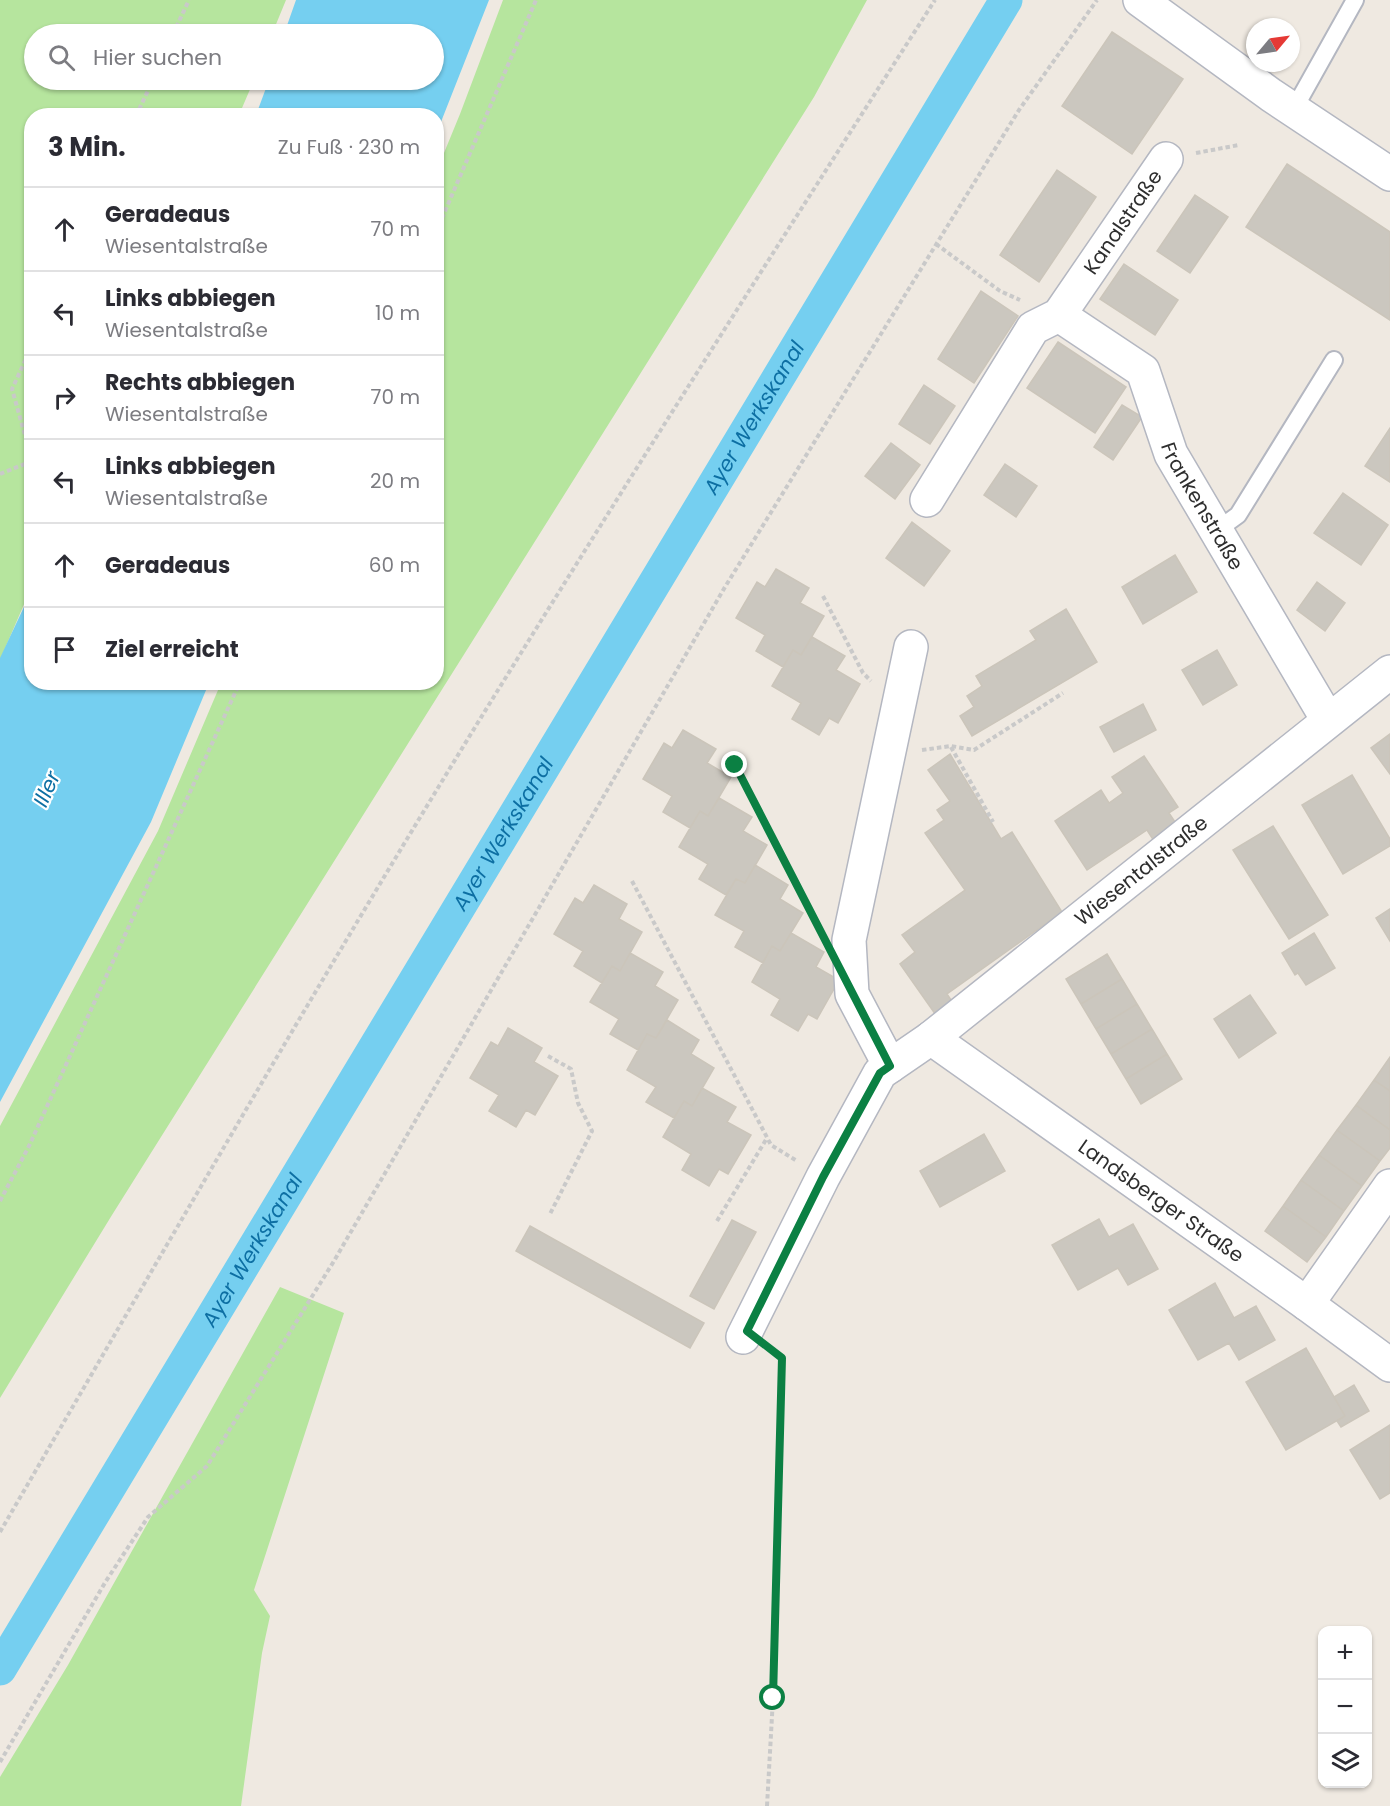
<!DOCTYPE html>
<html lang="de">
<head>
<meta charset="utf-8">
<style>
  body { margin:0; font-family:Poppins,sans-serif; background:#f7f7f7; color:#2b2b33 }
  .controls { position:absolute; right:18px; bottom:18px; display:grid; overflow:hidden; border-radius:12px; box-shadow:0 2px 4px #0004 }
  .controls button { width:54px; height:54px; display:grid; place-items:center; padding:0; border:0; border-bottom:2px solid #e1e1e2; background:#fff; color:#2b2b33; font:30px sans-serif }
  .compass { position:absolute; left:1246px; top:18px; width:54px; height:54px; border-radius:50%; background:#fff; box-shadow:0 2px 4px #0004; rotate:61deg }
  .stop { position:absolute; width:18px; height:18px; margin:-14px; border:4px solid #0b8043; border-radius:50%; background:#fff }
  .stop.end { background:#0b8043; border-color:#fff; box-shadow:0 2px 6px #0008 }
  .list { margin:0; padding:0; list-style:none }
  h2 { display:flex; justify-content:space-between; align-items:center; height:78px; margin:0; padding:0 24px; font-size:26px }
  h2 small { font-size:20px; font-weight:400; color:#7c7c81 }
  .list li { display:grid; grid-template-columns:39px 1fr auto; gap:18px; align-items:center; box-sizing:border-box; height:84px; padding:0 24px; border-top:2px solid #e1e1e2 }
  .list b { display:block; font-size:22px; white-space:nowrap }
  .list p { margin:0; font-size:20px; white-space:nowrap; color:#7c7c81 }
  .list em { font-size:20px; font-style:normal; color:#7c7c81 }
  .icon { flex:none; width:33px; height:33px; fill:none; stroke:currentColor; stroke-width:2; stroke-linecap:round; stroke-linejoin:round }
  .map { position:relative; flex:none; width:1390px; height:1806px; overflow:hidden }
  .search { position:absolute; background:#fff; box-shadow:0 2px 4px #0004; left:24px; top:24px; width:420px; height:66px; display:flex; align-items:center; gap:15px; box-sizing:border-box; padding:0 21px; border-radius:33px; color:#7c7c81; font-size:22px }
  .panel { position:absolute; background:#fff; box-shadow:0 2px 4px #0004; left:24px; top:108px; width:420px; height:582px; border-radius:24px }
  .map>svg:first-child { display:block }
</style>
</head>
<body>
<div class="map">
<svg width="1390" height="1806" viewBox="0 0 1390 1806">
  <rect width="100%" height="100%" fill="#efe9e1"/>
  <!-- green -->
  <path fill="#b6e59e" d="M0 0H286L272 34H34V80H254L239 115 32 116 31 588 0 660Z
    M503 0H867L814 97 112 1215 0 1398V1126L158 831 221 683 436 682 437 170 460 114Z
    M280 1287 344 1313 254 1590 270 1616 262 1653 241 1806H0V1777L68 1665Z"/>
  <!-- water -->
  <path fill="#75cff0" d="M296 0H489L437 132 436 116 256 115 269 80H434V34H284Z
    M31 592 32 682 209 683 151 822 0 1102V658Z"/>
  <g fill="none" stroke-linecap="round" stroke-linejoin="round">
    <!-- canal -->
    <path stroke="#75cff0" stroke-width="33" id="s1" d="M0 1669 1006 0"/>
  </g>
  <!-- building -->
  <path fill="#cbc7bf" stroke="#cbc5ba" stroke-width="1.5" d="M1112 32 1183 79 1132 154 1062 106Z
    M1287 164 1390 232V320L1246 227Z
    M1057 170 1096 197 1039 282 1000 255Z
    M1195 195 1228 217 1190 273 1157 251Z
    M1124 264 1178 300 1155 335 1100 299Z
    M981 291 1018 316 974 383 938 359Z
    M1058 342 1126 387 1095 433 1027 388Z
    M924 385 955 406 930 444 899 424Z
    M1122 405 1142 417 1113 460 1094 447Z
    M1390 428V482L1365 466Z
    M891 443 920 465 895 499 865 476Z
    M1005 464 1037 486 1016 517 984 495Z
    M1343 493 1388 525 1361 565 1314 533Z
    M912 522 950 551 924 586 886 558Z
    M1175 555 1197 592 1143 624 1122 587Z
    M776 569 809 588 800 603 824 616 801 655 793 650 783 667 756 651 765 635 736 618 757 582 765 587Z
    M1317 582 1345 603 1325 631 1297 610Z
    M1066 609 1097 662 972 736 960 716 974 707 967 696 982 686 976 676 1036 640 1030 631Z
    M812 637 845 656 836 670 860 684 838 723 829 718 819 735 792 719 801 703 772 686 793 650 801 655Z
    M1217 650 1237 685 1203 705 1182 670Z
    M1143 704 1156 730 1114 752 1100 727Z
    M683 730 716 749 707 763 731 777 708 816 700 811 690 828 663 812 672 796 643 779 664 743 672 748Z
    M1390 734V774L1371 748Z
    M950 754 1001 839 1012 832 1062 912 947 994 955 1006 938 1018 900 964 915 952 902 935 965 890 925 833 944 820 937 810 950 801 928 770Z
    M1144 756 1178 807 1169 813 1177 825 1154 841 1147 830 1087 870 1055 821 1101 790 1109 803 1123 793 1112 777Z
    M1352 775 1390 839V846L1343 874 1302 805Z
    M719 798 752 817 743 831 767 845 745 883 736 879 726 895 699 879 708 864 679 847 700 811 708 816Z
    M1273 826 1328 915 1289 939 1233 850Z
    M755 865 788 885 780 899 803 913 780 951 772 946 763 963 735 947 744 931 715 915 736 879 745 883Z
    M594 885 627 904 619 919 642 932 620 971 612 966 602 983 574 966 583 951 554 934 575 898 583 903Z
    M1390 909V941L1376 918Z
    M791 933 824 952 816 967 839 980 817 1019 808 1014 798 1031 771 1015 780 999 752 982 772 946 780 951Z
    M1314 933 1335 968 1306 985 1298 973 1295 975 1282 953Z
    M630 953 663 972 655 986 678 1000 656 1038 647 1034 638 1050 610 1034 619 1019 590 1002 612 966 620 971Z
    M1107 954 1122 979 1081 1004 1066 979Z
    M1122 979 1137 1004 1096 1029 1081 1004Z
    M1250 995 1276 1033 1239 1058 1214 1019Z
    M1137 1004 1152 1029 1111 1054 1096 1029Z
    M667 1020 699 1040 691 1054 714 1068 692 1106 684 1101 674 1118 646 1102 656 1087 627 1070 647 1034 656 1038Z
    M508 1028 542 1048 534 1062 558 1076 535 1115 526 1110 516 1127 489 1111 499 1095 470 1078 491 1042 498 1046Z
    M1152 1029 1167 1054 1126 1079 1111 1054Z
    M1167 1054 1182 1079 1141 1104 1126 1079Z
    M1390 1057V1091L1374 1080Z
    M1374 1080 1390 1091V1130L1356 1105Z
    M702 1088 736 1107 727 1122 751 1135 728 1174 719 1169 709 1186 682 1170 691 1154 663 1137 684 1101 692 1106Z
    M1356 1105 1390 1130V1148L1380 1161 1337 1130Z
    M1337 1130 1380 1161 1362 1186 1319 1155Z
    M984 1134 1005 1171 940 1207 920 1171Z
    M1319 1155 1362 1186 1344 1211 1301 1180Z
    M1301 1180 1344 1211 1326 1237 1283 1206Z
    M1283 1206 1326 1237 1307 1262 1265 1231Z
    M1099 1219 1109 1237 1133 1224 1158 1269 1128 1285 1118 1268 1078 1290 1052 1245Z
    M732 1220 756 1232 714 1309 690 1296Z
    M530 1226 704 1323 690 1348 516 1251Z
    M1215 1283 1234 1318 1256 1306 1275 1340 1239 1360 1229 1343 1198 1360 1169 1310Z
    M1306 1348 1345 1416 1286 1450 1246 1382Z
    M1354 1385 1369 1411 1341 1427 1337 1421 1345 1416 1334 1397Z
    M1390 1425V1493L1380 1499 1350 1450Z"/>
  <g fill="none" stroke-linecap="round" stroke-linejoin="round">
    <!-- service casing -->
    <g stroke="#b4b7c1" stroke-width="20">
      <path id="service" d="M1294 109 1355 0
        M1216 531 1238 515 1334 360"/>
    </g>
    <!-- minor casing -->
    <g stroke="#b4b7c1" stroke-width="36">
      <g id="minor">
        <path id="s2" d="M1059 315 1143 371 1171 454 1328 720"/>
        <path id="s3" d="M927 500 1033 328 1059 315 1166 159"/>
        <path id="s4" d="M931 1038 1307 1304 1390 1365"/>
        <path d="M890 1066 852 994 849 940 911 647"/>
        <path d="M1307 1304 1390 1186"/>
        <path id="s5" d="M743 1337 823 1177 880 1073 931 1038 1390 672"/>
      </g>
    </g>
    <!-- secondary casing -->
    <g stroke="#b4b7c1" stroke-width="36">
      <path id="secondary" d="M1140 0 1271 95 1390 174"/>
    </g>
    <!-- path -->
    <path stroke="#c9c9c9" stroke-width="4" stroke-dasharray="4.5 3" stroke-linecap="butt" d="M173 34 189 0
      M136 116 153 80
      M1196 153 1239 145
      M436 232 536 0
      M936 244 1000 291 1020 300
      M32 346 12 389 32 460
      M0 474 32 461
      M823 596 863 673 871 681
      M951 747 993 822
      M922 750 951 746 974 750 1063 693
      M735 765 818 928
      M632 881 771 1145 797 1161
      M548 1056 571 1069 578 1103 592 1131 550 1214
      M0 1201 29 1146 240 682
      M717 1221 767 1138
      M0 1532C157 1262 313 991 477 724 627 481 781 240 935 0
      M0 1762 106 1581 148 1517 207 1466 334 1261 725 587 1019 110 1097 0
      M767 1806 773 1698 782 1358 772 1350"/>
    <!-- service -->
    <use href="#service" stroke="#fff" stroke-width="16"/>
    <!-- minor -->
    <use href="#minor" stroke="#fff" stroke-width="33"/>
    <!-- secondary -->
    <use href="#secondary" stroke="#fff" stroke-width="33"/>
  </g>
  <g fill="none" stroke-linecap="round" stroke-linejoin="round">
    <!-- route -->
    <path stroke="#0b8043" stroke-width="8" d="M735 765 890 1066 880 1073 823 1177 747 1331 782 1358 773 1698"/>
  </g>
  <g text-anchor="middle" stroke-width="4.5" stroke-linejoin="round" paint-order="stroke">
    <!-- street labels -->
    <g font-size="20" fill="#2e2e2e" stroke="#fff">
      <text dy="7" stroke="none"><textPath href="#s3" startOffset="344">Kanalstraße</textPath></text>
      <text dy="7" stroke="none"><textPath href="#s2" startOffset="249">Frankenstraße</textPath></text>
      <text dy="7" stroke="none"><textPath href="#s5" startOffset="628">Wiesentalstraße</textPath></text>
      <text dy="7" stroke="none"><textPath href="#s4" startOffset="282">Landsberger Straße</textPath></text>
    </g>
    <!-- water labels -->
    <g font-size="21" font-style="italic" fill="#0d6fa3" stroke="#fff">
      <text dy="7" stroke="none"><textPath href="#s1" startOffset="1461">Ayer Werkskanal</textPath></text>
      <text transform="translate(47 789) rotate(-66)" y="7">Iller</text>
      <text dy="7" stroke="none"><textPath href="#s1" startOffset="975">Ayer Werkskanal</textPath></text>
      <text dy="7" stroke="none"><textPath href="#s1" startOffset="489">Ayer Werkskanal</textPath></text>
    </g>
  </g>
</svg>
<div class="controls">
<button>+</button>
<button>−</button>
<button><svg class="icon" aria-label="layers" viewBox="0 0 24 24"><path d="M12 4l9 5-9 5-9-5zM3 14l9 5 9-5"/></svg></button>
</div>
<svg class="compass" viewBox="-18 -18 36 36"><path d="M0-13l5 13h-10z" fill="#e53935"/><path d="M0 13l5-13h-10z" fill="#7c7c81"/></svg>
<div class="stop" style="left:773px;top:1698px"></div>
<div class="stop end" style="left:735px;top:765px"></div>
<div class="search"><svg class="icon" aria-label="search" viewBox="0 0 24 24"><circle cx="10" cy="10" r="6"/><path d="M15 15l6 6"/></svg>Hier suchen</div>
<section class="panel">
<h2>3 Min.<small>Zu Fuß · 230 m</small></h2>
<ul class="list">
<li><svg class="icon" aria-label="ahead" viewBox="0 0 24 24"><path d="M12 20V5M6 11l6-6 6 6"/></svg><div><b>Geradeaus</b><p>Wiesentalstraße</p></div><em>70 m</em></li>
<li><svg class="icon" aria-label="left" viewBox="0 0 24 24"><path d="M17 20v-9H6M10 6l-5 5 5 5"/></svg><div><b>Links abbiegen</b><p>Wiesentalstraße</p></div><em>10 m</em></li>
<li><svg class="icon" aria-label="right" viewBox="0 0 24 24"><path d="M7 20v-9h11M14 6l5 5-5 5"/></svg><div><b>Rechts abbiegen</b><p>Wiesentalstraße</p></div><em>70 m</em></li>
<li><svg class="icon" aria-label="left" viewBox="0 0 24 24"><path d="M17 20v-9H6M10 6l-5 5 5 5"/></svg><div><b>Links abbiegen</b><p>Wiesentalstraße</p></div><em>20 m</em></li>
<li><svg class="icon" aria-label="ahead" viewBox="0 0 24 24"><path d="M12 20V5M6 11l6-6 6 6"/></svg><div><b>Geradeaus</b></div><em>60 m</em></li>
<li><svg class="icon" aria-label="arrive" viewBox="0 0 24 24"><path d="M6 21V4h12l-3 4 3 4H6"/></svg><div><b>Ziel erreicht</b></div></li>
</ul>
</section>
</div>
</body>
</html>
